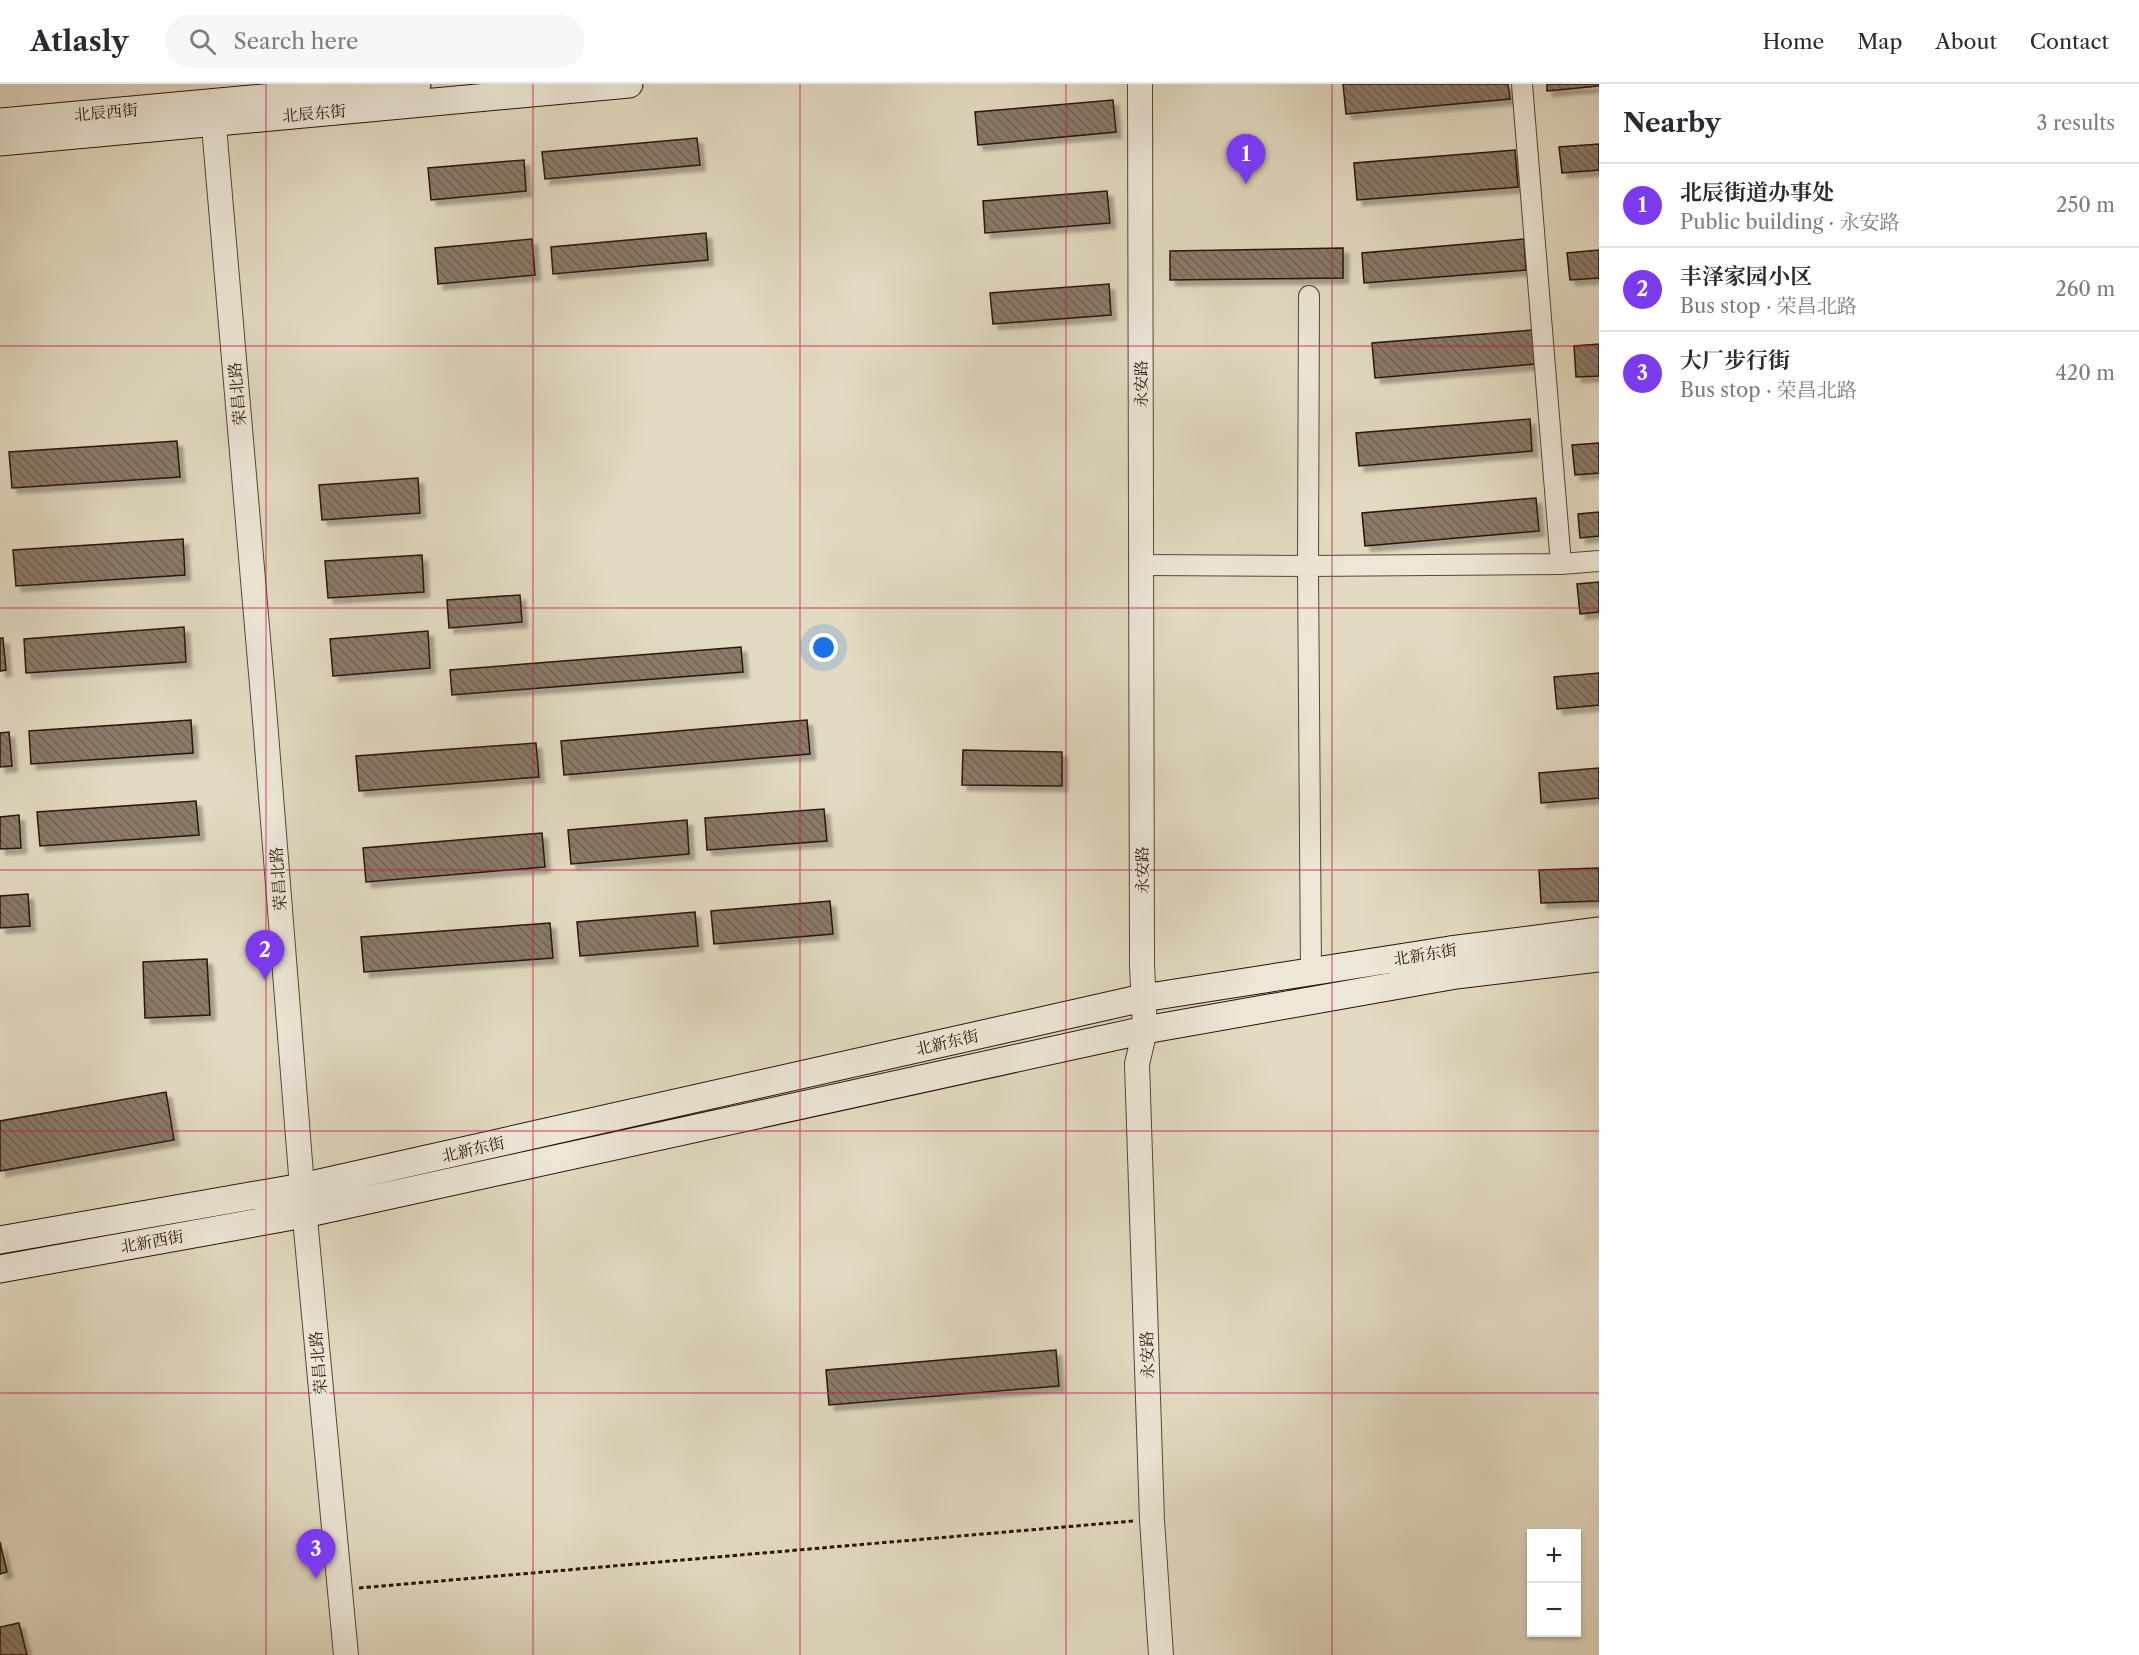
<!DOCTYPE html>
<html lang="en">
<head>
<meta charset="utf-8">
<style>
  body { margin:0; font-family:"Libre Caslon Text","Noto Serif SC",serif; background:#f7f7f7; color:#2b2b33 }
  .controls { position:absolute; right:18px; bottom:18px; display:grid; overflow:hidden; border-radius:0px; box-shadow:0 2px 4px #0004 }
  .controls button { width:54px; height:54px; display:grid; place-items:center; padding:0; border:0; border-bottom:2px solid #e1e1e2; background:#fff; color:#2b2b33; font:30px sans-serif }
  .you { position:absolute; left:824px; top:564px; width:21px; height:21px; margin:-15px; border:4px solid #fff; border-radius:50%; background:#1a73e8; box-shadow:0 0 0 9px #1a73e833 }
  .badge { display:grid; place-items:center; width:39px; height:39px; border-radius:50%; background:#7c3aed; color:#fff; font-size:20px; font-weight:700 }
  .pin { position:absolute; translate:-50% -50px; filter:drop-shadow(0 2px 3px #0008) }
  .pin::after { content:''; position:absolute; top:32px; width:21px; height:18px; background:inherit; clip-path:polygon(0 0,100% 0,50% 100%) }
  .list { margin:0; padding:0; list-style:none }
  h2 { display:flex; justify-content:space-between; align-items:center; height:78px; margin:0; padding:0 24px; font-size:26px }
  h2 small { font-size:20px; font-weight:400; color:#7c7c81 }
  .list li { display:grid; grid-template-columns:39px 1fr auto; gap:18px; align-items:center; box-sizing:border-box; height:84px; padding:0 24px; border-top:2px solid #e1e1e2 }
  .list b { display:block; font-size:22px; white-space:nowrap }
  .list p { margin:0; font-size:20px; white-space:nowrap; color:#7c7c81 }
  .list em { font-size:20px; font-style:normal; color:#7c7c81 }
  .icon { flex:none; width:33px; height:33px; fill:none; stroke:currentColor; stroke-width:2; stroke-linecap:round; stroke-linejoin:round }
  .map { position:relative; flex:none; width:1599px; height:1571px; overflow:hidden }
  header { display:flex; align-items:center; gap:36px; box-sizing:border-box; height:84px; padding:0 30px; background:#fff; border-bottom:2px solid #e1e1e2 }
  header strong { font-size:28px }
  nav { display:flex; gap:33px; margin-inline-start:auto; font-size:21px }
  .search { width:420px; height:54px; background:#f7f7f7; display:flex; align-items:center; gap:15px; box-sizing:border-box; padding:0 21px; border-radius:33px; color:#7c7c81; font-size:22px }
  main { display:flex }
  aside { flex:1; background:#fff }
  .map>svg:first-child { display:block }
</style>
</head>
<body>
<header>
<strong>Atlasly</strong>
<div class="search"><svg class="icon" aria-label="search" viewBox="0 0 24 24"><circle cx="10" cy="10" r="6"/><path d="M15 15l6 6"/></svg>Search here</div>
<nav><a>Home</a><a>Map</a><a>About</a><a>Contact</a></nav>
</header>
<main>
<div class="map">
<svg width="1599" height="1571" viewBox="0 0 1599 1571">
  <defs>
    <pattern id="building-back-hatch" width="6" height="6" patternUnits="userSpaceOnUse" patternTransform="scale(1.5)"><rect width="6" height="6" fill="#8a7a68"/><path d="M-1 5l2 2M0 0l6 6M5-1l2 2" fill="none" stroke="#716354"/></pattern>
    <filter id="shadow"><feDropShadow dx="5.5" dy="5.5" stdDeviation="1.5" flood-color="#0004"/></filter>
  </defs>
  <rect width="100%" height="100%" fill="#e2dac1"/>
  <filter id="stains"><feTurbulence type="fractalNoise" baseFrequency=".00333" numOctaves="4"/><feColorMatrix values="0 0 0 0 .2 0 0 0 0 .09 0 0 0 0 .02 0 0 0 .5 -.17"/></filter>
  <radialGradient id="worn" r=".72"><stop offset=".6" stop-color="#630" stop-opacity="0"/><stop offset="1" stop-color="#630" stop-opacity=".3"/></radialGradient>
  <!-- building -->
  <path fill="url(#building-back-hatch)" stroke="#2b1208" stroke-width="1.5" filter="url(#shadow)" d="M1343 0H1508L1510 15 1346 30Z
    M1547 0H1599V2L1547 7Z
    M1113 16 1116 48 978 61 975 28Z
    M697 54 700 81 545 95 542 68Z
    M1599 60V86L1562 89 1559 63Z
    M1515 66 1518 103 1357 116 1354 79Z
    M524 76 526 107 431 116 428 84Z
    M1107 107 1110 139 985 149 983 117Z
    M706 149 708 176 553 190 551 163Z
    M532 155 535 191 438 200 435 164Z
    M1524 155 1526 186 1364 199 1362 169Z
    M1343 164V194L1170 196V167Z
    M1599 166V194L1570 196 1567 169Z
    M1109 200 1111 231 993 240 990 209Z
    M1532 246 1535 280 1375 294 1372 259Z
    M1599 260V292L1576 293 1574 262Z
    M1530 335 1532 367 1359 382 1356 349Z
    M177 357 180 393 12 404 9 368Z
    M1599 359V389L1575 391 1572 361Z
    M418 394 420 429 322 436 319 401Z
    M1536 414 1539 447 1365 462 1362 429Z
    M1599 428V452L1580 454 1578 430Z
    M183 455 185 491 16 502 13 466Z
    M422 471 424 508 328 514 325 477Z
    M1599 498V528L1580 530 1577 500Z
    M520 511 522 538 449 544 447 516Z
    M184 543 186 578 26 589 24 555Z
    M428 547 430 584 333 592 330 555Z
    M0 554H3L6 586 0 587Z
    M741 563 743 588 452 611 450 586Z
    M1599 589V621L1557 625 1554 593Z
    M191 636 193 669 31 680 29 647Z
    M807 636 810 670 564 691 561 657Z
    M9 648 12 682 0 683V649Z
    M536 659 539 693 359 707 356 672Z
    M963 666 1062 668V702L962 701Z
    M1599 684V714L1541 719 1539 689Z
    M196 717 199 751 40 762 37 728Z
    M824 725 827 757 707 766 705 734Z
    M19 731 21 764 0 765V733Z
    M687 736 689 770 571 780 568 746Z
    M542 749 545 783 366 798 363 764Z
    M1599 784V817L1541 819 1539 786Z
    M28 810 30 842 0 844V812Z
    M830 817 833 850 714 860 711 827Z
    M695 828 698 862 580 872 577 838Z
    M550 839 553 874 364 888 361 853Z
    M207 875 210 931 145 934 143 878Z
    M166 1008 174 1056 0 1087V1037Z
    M1056 1266 1059 1302 829 1321 826 1286Z
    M0 1458 7 1488 0 1490Z
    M19 1539 27 1571H0V1543Z"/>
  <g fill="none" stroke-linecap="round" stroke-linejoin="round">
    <!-- minor casing -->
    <g stroke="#594436" stroke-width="22">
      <path id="minor" d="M1522 0 1561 480
        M1309 212 1308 482 1311 888
        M1141 481 1308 482 1561 480 1599 477"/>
    </g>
    <!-- tertiary casing -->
    <g stroke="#594436" stroke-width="26">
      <path id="tertiary" d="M1140 0 1142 881 1145 946 1137 980 1152 1436 1161 1571
        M212 19 264 624 302 1103 346 1571"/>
    </g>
    <!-- secondary casing -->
    <g stroke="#2b1208" stroke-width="29">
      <path id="secondary" d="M0 38 417 0
        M0 58 629 0
        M0 1156 302 1103 1143 914 1450 866 1599 847
        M0 1185 304 1130 1145 946 1456 891 1599 874"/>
    </g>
    <!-- path -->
    <path stroke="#2b1208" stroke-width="3" stroke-dasharray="4.5 3" stroke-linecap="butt" d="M359 1504 1133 1437"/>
    <!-- minor -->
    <use href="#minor" stroke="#ece7d7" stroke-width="20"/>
    <!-- tertiary -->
    <use href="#tertiary" stroke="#ece7d7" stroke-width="24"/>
    <!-- secondary -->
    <use href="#secondary" stroke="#ece7d7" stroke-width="27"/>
  </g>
  <!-- grid -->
  <path fill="none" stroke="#c2185b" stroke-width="1.5" stroke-opacity="0.55" d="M266 0V1571M533 0V1571M800 0V1571M1066 0V1571M1332 0V1571M0 262H1599M0 524H1599M0 786H1599M0 1047H1599M0 1309H1599"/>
  <g text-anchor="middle" stroke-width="4.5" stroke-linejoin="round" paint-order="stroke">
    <!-- street labels -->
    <g font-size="16" fill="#2b1208" stroke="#ece7d7">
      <text transform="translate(106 28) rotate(-5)" y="6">北辰西街</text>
      <text transform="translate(314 29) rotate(-5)" y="6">北辰东街</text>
      <text transform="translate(1141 300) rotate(-90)" y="6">永安路</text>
      <text transform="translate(237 310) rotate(-95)" y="6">荣昌北路</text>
      <text transform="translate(1142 786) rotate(-90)" y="6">永安路</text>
      <text transform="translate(278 795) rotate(-94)" y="6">荣昌北路</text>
      <text transform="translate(1425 870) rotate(-9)" y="6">北新东街</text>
      <text transform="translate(947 958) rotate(-13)" y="6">北新东街</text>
      <text transform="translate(473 1065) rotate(-13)" y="6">北新东街</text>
      <text transform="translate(152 1157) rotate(-10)" y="6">北新西街</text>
      <text transform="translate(1147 1271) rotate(-92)" y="6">永安路</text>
      <text transform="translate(318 1279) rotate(-95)" y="6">荣昌北路</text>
    </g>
  </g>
  <rect width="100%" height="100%" filter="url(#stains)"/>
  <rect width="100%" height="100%" fill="url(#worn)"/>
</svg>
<div class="controls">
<button>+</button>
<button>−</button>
</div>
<div class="you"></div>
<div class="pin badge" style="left:1246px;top:100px">1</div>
<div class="pin badge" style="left:265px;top:896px">2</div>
<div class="pin badge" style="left:316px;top:1495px">3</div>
</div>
<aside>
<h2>Nearby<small>3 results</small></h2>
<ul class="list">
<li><span class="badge">1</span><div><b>北辰街道办事处</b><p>Public building · 永安路</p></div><em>250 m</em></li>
<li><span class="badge">2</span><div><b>丰泽家园小区</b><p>Bus stop · 荣昌北路</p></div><em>260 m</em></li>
<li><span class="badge">3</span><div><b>大厂步行街</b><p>Bus stop · 荣昌北路</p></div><em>420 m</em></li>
</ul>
</aside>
</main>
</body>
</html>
